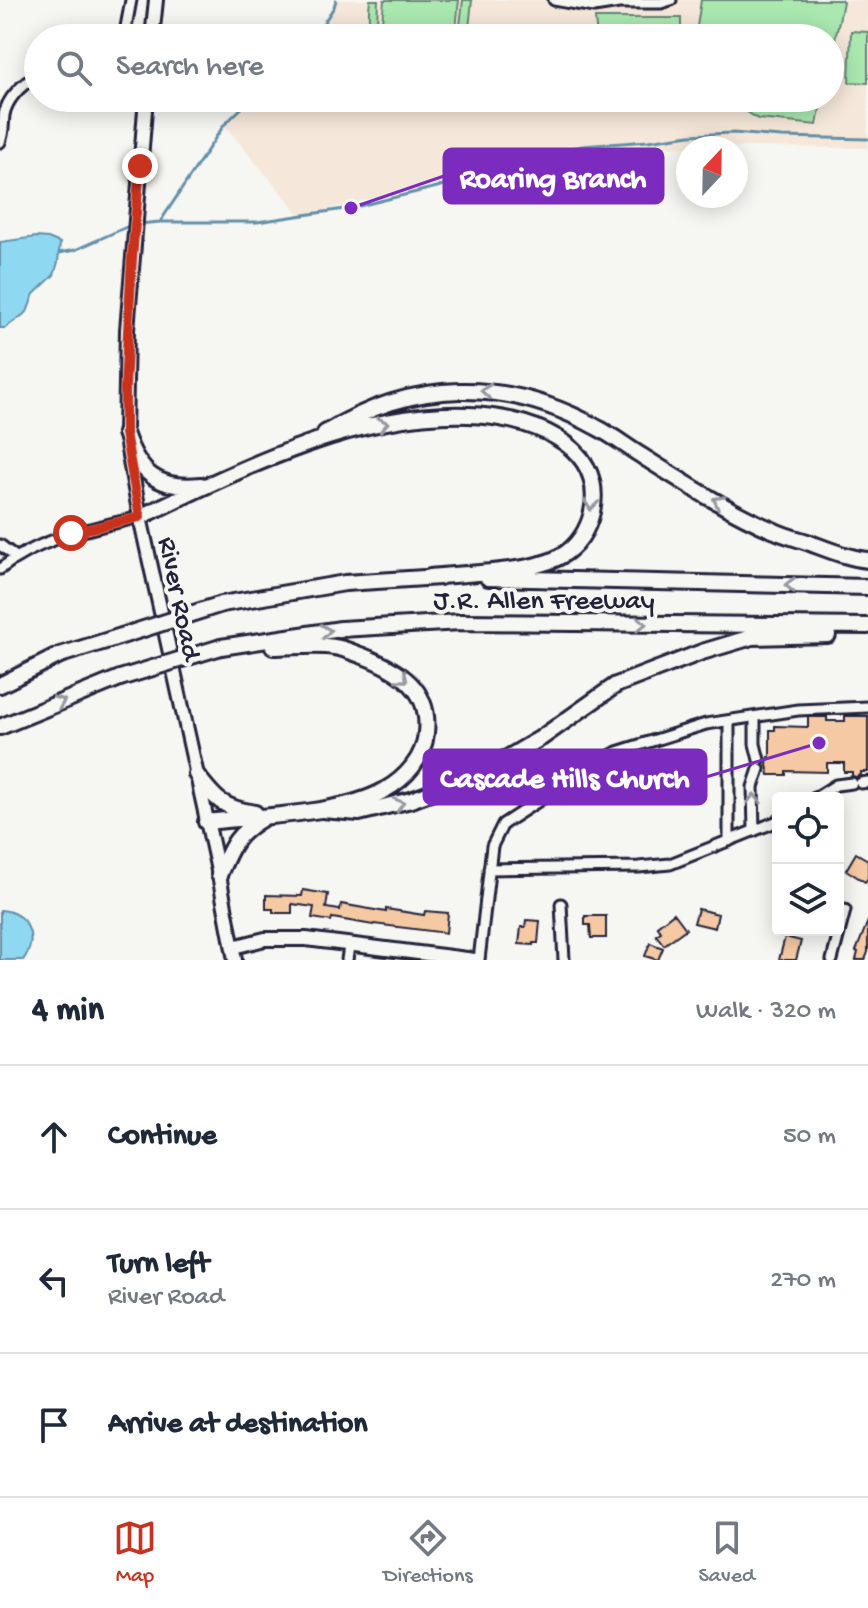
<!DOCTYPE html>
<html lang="en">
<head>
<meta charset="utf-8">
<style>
  body { margin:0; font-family:"Gochi Hand",sans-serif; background:#f2f2f3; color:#1f2937 }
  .controls { position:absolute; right:24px; bottom:24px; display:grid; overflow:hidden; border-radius:8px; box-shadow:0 4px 20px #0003 }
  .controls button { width:72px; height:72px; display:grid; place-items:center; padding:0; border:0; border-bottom:2px solid #e0e1e3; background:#fff; color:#1f2937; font:40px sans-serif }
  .compass { position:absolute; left:676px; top:136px; width:72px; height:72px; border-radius:50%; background:#fff; box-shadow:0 4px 20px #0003; rotate:22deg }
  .stop { position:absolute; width:24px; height:24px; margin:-18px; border:6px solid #c8321e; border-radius:50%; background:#fff }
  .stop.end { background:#c8321e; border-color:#fff; box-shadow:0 2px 8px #0008 }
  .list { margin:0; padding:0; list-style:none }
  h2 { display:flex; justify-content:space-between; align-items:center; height:104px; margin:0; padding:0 32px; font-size:34px }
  h2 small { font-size:26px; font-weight:400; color:#747a83 }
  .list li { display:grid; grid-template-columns:52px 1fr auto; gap:24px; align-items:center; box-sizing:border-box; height:144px; padding:0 32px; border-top:2px solid #e0e1e3 }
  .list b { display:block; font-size:30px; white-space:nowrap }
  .list p { margin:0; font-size:26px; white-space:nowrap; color:#747a83 }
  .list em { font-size:26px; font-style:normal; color:#747a83 }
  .icon { flex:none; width:44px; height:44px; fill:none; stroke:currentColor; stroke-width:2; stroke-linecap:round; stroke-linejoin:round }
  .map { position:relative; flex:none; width:868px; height:960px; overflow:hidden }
  .search { position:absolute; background:#fff; box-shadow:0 4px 20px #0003; left:24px; right:24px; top:24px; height:88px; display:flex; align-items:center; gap:20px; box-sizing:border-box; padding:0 28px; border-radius:44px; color:#747a83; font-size:30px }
  .sheet { height:536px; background:#fff }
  nav { display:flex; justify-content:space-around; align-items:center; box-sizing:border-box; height:112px; border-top:2px solid #e0e1e3; background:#fff; font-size:22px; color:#747a83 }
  nav a { display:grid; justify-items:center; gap:4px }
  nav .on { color:#c8321e }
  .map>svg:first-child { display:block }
</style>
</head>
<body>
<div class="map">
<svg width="868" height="960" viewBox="0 0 868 960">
  <rect width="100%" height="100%" fill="#f6f6f2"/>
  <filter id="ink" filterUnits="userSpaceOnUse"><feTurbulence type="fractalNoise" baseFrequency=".0125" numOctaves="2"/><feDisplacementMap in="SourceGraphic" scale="16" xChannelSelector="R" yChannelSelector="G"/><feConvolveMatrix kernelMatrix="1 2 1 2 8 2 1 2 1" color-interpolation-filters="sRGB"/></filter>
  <g filter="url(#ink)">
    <!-- built -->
    <path fill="#f5e8da" d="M336 0H868V148L582 146 301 216 224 125 251 98H830V38H314L322 27Z"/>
    <!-- green -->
    <path fill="#aae8b0" stroke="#668576" stroke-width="2" d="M370 0H378L377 23 383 38H374C368 25 368 14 370 0Z
      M384 0H459L456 29 382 22Z
      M463 0H472L468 38H454L460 26Z
      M701 0H841L843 2 830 63V38H697L696 33Z
      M595 18H681V38H597Z
      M851 31 868 32V83L849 82Z
      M638 98H683L684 106 641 101Z
      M726 98H822L817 125 758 119Z"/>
    <!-- water -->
    <path fill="#8fd8f1" stroke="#638fa8" stroke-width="2" d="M36 237 48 238 60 243 58 262 54 275 34 294 27 312 5 328H0V242Z
      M0 910C27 911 40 939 23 960H0Z"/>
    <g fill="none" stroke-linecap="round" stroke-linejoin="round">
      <!-- stream -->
      <path stroke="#638fa8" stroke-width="3" d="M314 38 334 7 336 0
        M160 222 224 125 252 98
        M138 224 160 222H257L351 208 437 187 527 159 582 146 648 141 690 135 733 133 782 137 868 139
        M59 253 75 250 131 225"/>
    </g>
    <!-- building -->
    <path fill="#f4c9a3" stroke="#22223b" stroke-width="2" d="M845 716H868V772H861V775L856 777 852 776V772H844V763H827V772L786 771V775H769L767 765 768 757H770V730H775V726L808 727V717H827V721H845Z
      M856 853 868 860V878L865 882 846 870Z
      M303 890 328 894 326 908 340 910 341 904 386 912V909L424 915 425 911 448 913 446 933 374 924 373 925 332 918 331 921 312 918 314 907 292 904V913H273V909H266V895L302 896Z
      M698 909 718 914 715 928 694 923Z
      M674 913 686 929 664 945 656 935 661 932 657 926Z
      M585 916H606V938H591L590 925H585Z
      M526 920 540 921 538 943H533V945L519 944 521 927H525Z
      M868 921V952L865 960H856L858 952 856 951Z
      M785 937 801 941 796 960H779Z
      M650 943 663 948 658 960 645 956Z"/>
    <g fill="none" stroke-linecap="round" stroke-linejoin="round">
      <!-- minor casing -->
      <g stroke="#22223b" stroke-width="15">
        <path id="minor" d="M554 0 594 7 619 3H661L671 0
          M124 38 131 0
          M0 142C4 132 3 125 4 115 7 97 23 84 38 74
          M0 545 16 557
          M0 569C41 537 91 529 140 517
          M755 717V744L759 760
          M861 783 868 782
          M815 798 836 785 852 783
          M754 831 753 787 759 769
          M729 841V721
          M489 869 639 867 670 864 778 821
          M561 904 564 960
          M347 960 349 946
          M479 960 492 846 503 824 594 765 617 752 706 724 798 710 868 707
          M832 960 845 910"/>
      </g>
      <!-- major casing -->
      <g stroke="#22223b" stroke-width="18">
        <path id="major" d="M152 38 156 0
          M146 98 127 330 125 433 140 517 219 875 235 960
          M233 947 265 939H306L475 960"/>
      </g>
      <!-- highway casing -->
      <g stroke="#22223b" stroke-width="20">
        <path id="highway" d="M125 433C139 473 157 490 201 485
          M325 433C413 379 505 377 596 427 612 435 627 447 642 456 683 482 731 513 775 531 786 536 798 539 810 543 829 550 848 558 868 560
          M140 517C239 470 356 411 468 415 523 416 607 441 592 512 588 530 577 547 561 556 532 573 466 573 430 577
          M488 578 868 587
          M222 604 345 583 440 577
          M221 647 341 629 461 622 868 626
          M0 685 60 655 109 640
          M0 727 120 678
          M196 774C215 799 222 808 255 813
          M322 810 359 813 411 800 460 782 507 758 541 738 616 685 702 652 752 637 828 635
          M206 822C257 816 342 815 385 790 406 778 424 758 426 733 431 689 399 670 363 656 354 653 344 648 334 647 315 644 293 647 273 647
          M219 875C232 845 235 835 263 818"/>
      </g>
      <!-- minor -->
      <use href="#minor" stroke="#f6f6f2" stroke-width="9"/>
      <!-- major -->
      <use href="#major" stroke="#f6f6f2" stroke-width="12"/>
      <!-- highway -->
      <use href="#highway" stroke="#f6f6f2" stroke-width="14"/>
      <!-- highway-bridge casing -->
      <g stroke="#22223b" stroke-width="20" stroke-linecap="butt">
        <path id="highway-bridge" d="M109 640 222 604
          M120 678 221 647"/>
      </g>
      <!-- highway-bridge -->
      <use href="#highway-bridge" stroke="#f6f6f2" stroke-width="14"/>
    </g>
    <!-- one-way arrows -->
    <defs><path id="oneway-chevron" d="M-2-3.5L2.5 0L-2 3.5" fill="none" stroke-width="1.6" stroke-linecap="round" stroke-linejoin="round" transform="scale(2)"/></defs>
    <g stroke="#9797a0">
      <use href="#oneway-chevron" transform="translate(486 391) rotate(-174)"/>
      <use href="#oneway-chevron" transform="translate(383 424) rotate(-11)"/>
      <use href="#oneway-chevron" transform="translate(718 501) rotate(-151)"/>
      <use href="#oneway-chevron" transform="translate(591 505) rotate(96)"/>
      <use href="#oneway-chevron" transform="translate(790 585) rotate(-179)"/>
      <use href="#oneway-chevron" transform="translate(641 624) rotate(1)"/>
      <use href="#oneway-chevron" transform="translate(326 631) rotate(-8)"/>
      <use href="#oneway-chevron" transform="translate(403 678) rotate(40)"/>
      <use href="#oneway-chevron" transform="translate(60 702) rotate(-22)"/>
      <use href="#oneway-chevron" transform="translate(754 799) rotate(-90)"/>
      <use href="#oneway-chevron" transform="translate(399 804) rotate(-16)"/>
    </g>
  </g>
  <g fill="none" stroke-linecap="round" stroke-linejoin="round" filter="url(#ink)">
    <!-- route -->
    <path stroke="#c8321e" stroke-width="10" d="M71 533 140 517 125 433V387L132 258 140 166"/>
  </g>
  <g text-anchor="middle" stroke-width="8" stroke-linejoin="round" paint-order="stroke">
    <!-- street labels -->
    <g font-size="28" fill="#22223b" stroke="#f6f6f2">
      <text transform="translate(182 598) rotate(78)" y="10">River Road</text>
      <text x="544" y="608">J.R. Allen Freeway</text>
    </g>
  </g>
  <!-- callouts -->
  <path fill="none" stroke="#7b2cbf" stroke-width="3" d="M351 208L444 176M819 743L706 777"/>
  <g fill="#7b2cbf" stroke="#f6f6f2" stroke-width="3">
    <circle cx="351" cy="208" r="8"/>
    <circle cx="819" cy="743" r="8"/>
  </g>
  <g fill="#7b2cbf" stroke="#7b2cbf" stroke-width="3">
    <rect x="444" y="149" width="219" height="54" rx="8"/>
    <rect x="424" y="750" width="282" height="54" rx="8"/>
  </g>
  <g font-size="30" text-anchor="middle" font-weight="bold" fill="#fff">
    <text x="553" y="187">Roaring Branch</text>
    <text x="565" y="787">Cascade Hills Church</text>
  </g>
</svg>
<div class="controls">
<button><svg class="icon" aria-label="locate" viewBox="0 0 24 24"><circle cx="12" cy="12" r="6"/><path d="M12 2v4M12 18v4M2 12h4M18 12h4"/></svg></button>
<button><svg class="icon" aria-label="layers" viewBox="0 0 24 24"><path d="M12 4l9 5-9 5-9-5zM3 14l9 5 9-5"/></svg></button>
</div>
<svg class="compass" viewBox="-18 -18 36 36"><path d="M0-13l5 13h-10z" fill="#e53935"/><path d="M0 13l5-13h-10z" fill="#747a83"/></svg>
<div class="stop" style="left:71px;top:533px"></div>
<div class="stop end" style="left:140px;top:166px"></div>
<div class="search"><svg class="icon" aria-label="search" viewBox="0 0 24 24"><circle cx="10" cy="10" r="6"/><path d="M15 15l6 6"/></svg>Search here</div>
</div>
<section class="sheet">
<h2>4 min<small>Walk · 320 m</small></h2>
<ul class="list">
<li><svg class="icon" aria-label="ahead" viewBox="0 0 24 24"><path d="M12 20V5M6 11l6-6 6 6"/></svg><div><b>Continue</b></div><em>50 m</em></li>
<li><svg class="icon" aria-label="left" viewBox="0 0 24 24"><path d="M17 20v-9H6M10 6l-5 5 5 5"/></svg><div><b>Turn left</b><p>River Road</p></div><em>270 m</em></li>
<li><svg class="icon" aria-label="arrive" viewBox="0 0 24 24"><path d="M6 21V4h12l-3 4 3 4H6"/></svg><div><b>Arrive at destination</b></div></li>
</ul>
</section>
<nav>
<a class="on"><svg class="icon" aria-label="map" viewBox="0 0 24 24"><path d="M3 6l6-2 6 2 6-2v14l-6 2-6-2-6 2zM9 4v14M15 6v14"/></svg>Map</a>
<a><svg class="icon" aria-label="directions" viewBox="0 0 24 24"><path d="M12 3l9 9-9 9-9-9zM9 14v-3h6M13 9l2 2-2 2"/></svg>Directions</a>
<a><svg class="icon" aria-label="saved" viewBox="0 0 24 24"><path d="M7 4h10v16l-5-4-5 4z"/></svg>Saved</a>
</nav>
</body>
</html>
